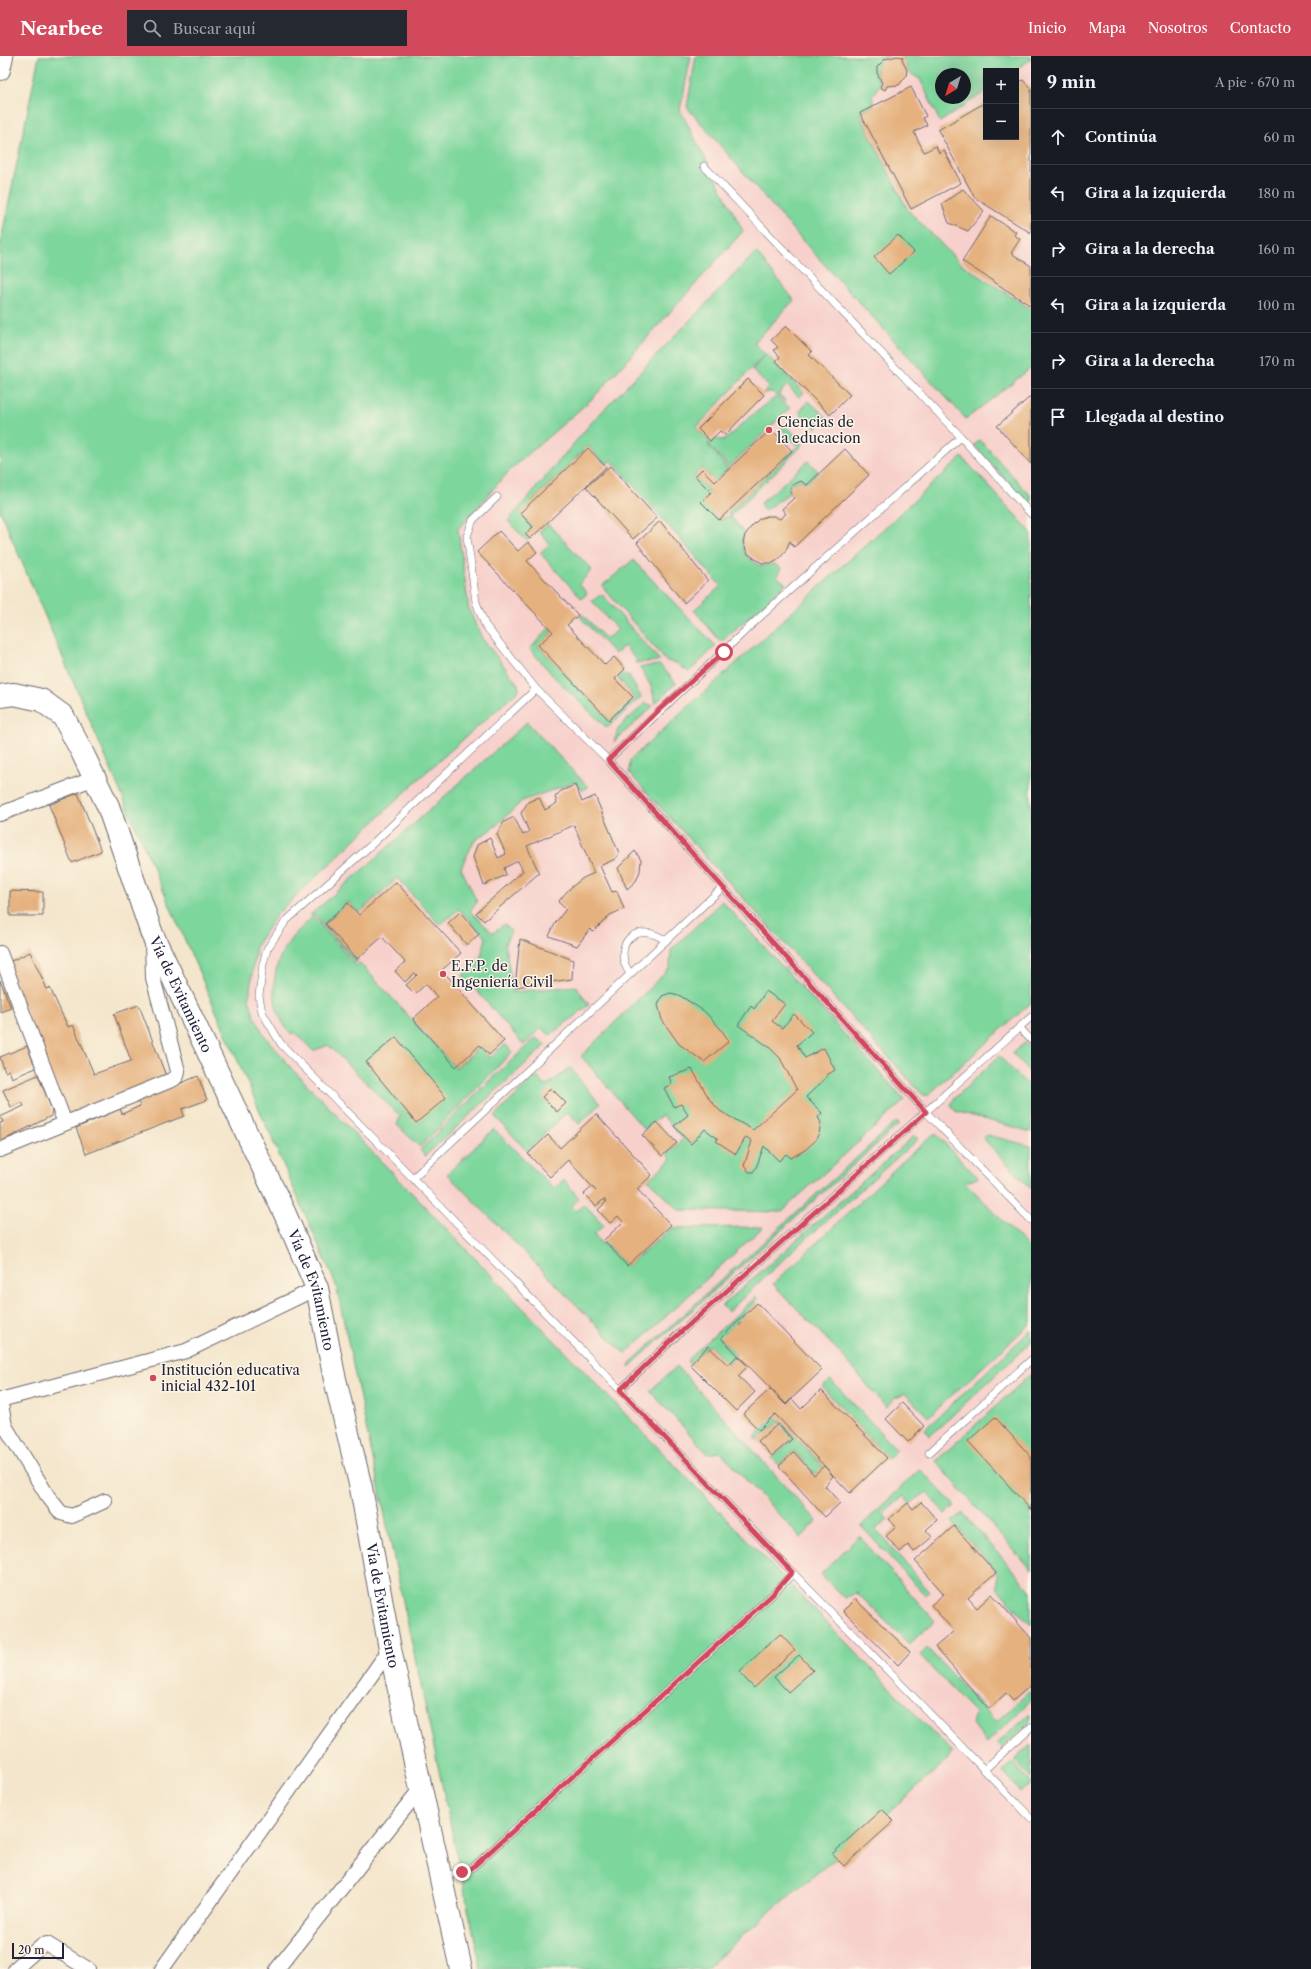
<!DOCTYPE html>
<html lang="es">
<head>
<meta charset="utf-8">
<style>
  body { margin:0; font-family:"Libre Caslon Text",serif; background:#242831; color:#f1f3f6 }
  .controls { position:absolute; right:12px; top:12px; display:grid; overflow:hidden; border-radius:0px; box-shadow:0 4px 16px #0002 }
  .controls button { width:36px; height:36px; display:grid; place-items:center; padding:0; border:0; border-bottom:1px solid #363941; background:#171b24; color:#f1f3f6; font:20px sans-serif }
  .compass { position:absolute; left:935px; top:12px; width:36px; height:36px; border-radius:50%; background:#171b24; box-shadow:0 4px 16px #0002; rotate:218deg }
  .scale { position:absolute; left:12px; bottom:10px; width:52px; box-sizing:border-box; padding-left:4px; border:2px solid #22223b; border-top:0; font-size:11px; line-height:14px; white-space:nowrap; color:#22223b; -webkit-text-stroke:3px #fcf5e5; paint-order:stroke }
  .stop { position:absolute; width:12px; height:12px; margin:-9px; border:3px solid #d1495b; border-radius:50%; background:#fff }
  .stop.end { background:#d1495b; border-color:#fff; box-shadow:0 1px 4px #0008 }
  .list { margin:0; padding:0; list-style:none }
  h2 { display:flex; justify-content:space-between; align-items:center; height:52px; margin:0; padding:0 16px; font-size:17px }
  h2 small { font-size:13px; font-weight:400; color:#9ea1a6 }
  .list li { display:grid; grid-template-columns:26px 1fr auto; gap:12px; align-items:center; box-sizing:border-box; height:56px; padding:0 16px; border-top:1px solid #363941 }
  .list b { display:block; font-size:15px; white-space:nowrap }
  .list em { font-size:13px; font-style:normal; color:#9ea1a6 }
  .icon { flex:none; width:22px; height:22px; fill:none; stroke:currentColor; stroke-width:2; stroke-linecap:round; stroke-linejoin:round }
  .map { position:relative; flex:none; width:1031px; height:1913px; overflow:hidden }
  header { display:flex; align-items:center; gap:24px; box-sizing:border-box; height:56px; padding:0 20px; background:#d1495b; color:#fff }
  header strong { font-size:19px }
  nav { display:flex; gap:22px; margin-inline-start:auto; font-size:14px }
  .search { width:280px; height:36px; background:#242831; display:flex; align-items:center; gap:10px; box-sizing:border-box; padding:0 14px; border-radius:0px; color:#9ea1a6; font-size:15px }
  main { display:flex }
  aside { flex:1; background:#171b24 }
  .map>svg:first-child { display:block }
</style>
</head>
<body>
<header>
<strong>Nearbee</strong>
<div class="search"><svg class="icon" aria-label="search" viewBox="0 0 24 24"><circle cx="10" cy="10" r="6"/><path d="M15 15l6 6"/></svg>Buscar aquí</div>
<nav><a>Inicio</a><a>Mapa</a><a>Nosotros</a><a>Contacto</a></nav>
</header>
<main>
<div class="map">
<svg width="1031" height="1913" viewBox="0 0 1031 1913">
  <rect width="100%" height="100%" fill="#fcf5e5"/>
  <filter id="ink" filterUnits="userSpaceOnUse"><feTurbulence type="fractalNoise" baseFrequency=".025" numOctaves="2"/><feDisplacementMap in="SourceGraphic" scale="8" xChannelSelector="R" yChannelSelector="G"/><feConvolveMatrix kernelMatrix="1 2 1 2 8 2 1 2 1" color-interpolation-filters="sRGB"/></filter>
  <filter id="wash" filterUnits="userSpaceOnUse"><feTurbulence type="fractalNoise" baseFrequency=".012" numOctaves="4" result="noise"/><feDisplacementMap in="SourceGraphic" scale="16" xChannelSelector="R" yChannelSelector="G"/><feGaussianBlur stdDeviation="0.9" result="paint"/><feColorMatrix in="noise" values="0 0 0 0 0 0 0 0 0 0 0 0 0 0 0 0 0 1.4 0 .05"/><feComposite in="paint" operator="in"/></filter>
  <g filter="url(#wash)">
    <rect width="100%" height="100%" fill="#f4e6cc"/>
    <!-- built -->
    <path fill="#f7d0cc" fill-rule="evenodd" d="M39 0H1031V1913H481L336 1229 138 777 0 455V189ZM986 15H1016V81H986ZM941 18H965V42H941Z"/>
    <!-- green -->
    <path fill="#7dd69c" stroke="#507c6c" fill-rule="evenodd" d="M39 0H691L680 54 743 175 593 342 510 414 458 473 469 554 482 582 518 628 519 634 423 719 277 858 256 890 249 942 254 959 264 979 292 1013 952 1696 948 1703 864 1779 775 1851 706 1913H481L336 1229 138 777 0 455V189Z
      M696 0H890C876 4 873 16 881 27L872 40 874 49 859 57 908 154 960 207 1031 253V312L966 363 801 183 687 51Z
      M904 0H1031V3L1014 15H986V35L940 66 920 23 908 16 906 8 903 4ZM941 18H965V42H941Z
      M756 196 794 244 754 287 765 298 696 372 710 386 708 389 728 413 715 425 702 412 694 420 710 436 701 446 719 464 730 460 744 477C740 496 746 501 761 510L774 508 781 512 777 520 786 528 721 586 694 554 721 530 611 404 606 409 588 390 520 457 532 471 525 478 529 483 527 485 508 465 592 366Z
      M766 298 804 337 799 341 787 329 779 338 786 346 772 336 763 337 769 331 752 314Z
      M776 341 790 352 729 411 709 389 715 383 722 384 727 382 751 360Z
      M809 345 826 361 816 372 799 356Z
      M785 368 802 387 799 393 730 460 728 457 798 390 781 372Z
      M980 384 1031 440V451L974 389Z
      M962 401 1031 476V947L928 1039H923L629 717 630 704Z
      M808 405 819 416 807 427 801 424 790 428 789 437 766 454 762 452 761 447Z
      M548 468 592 514 579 528 587 537 582 543 540 497 550 488 539 476Z
      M633 504 716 590 689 616 676 607 666 605 602 530Z
      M602 538 655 599 660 605 635 607 637 604 624 590 615 598 580 561 582 558 606 583 618 574 592 545Z
      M549 572 552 576 538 590 610 665 635 642 618 622 622 618 629 620 641 641 607 672 554 621 530 593Z
      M659 609 662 611 676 627 655 648 652 632 640 611Z
      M646 647 653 650 614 686 619 671Z
      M527 666 588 731 582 734 575 726 522 745 497 769 474 785 461 812 477 846 470 855 493 877 504 868 511 875 505 888 513 936 576 930 589 949 550 979 541 972 524 989 463 919 480 903 486 882 459 853 440 869 397 822 359 857 348 846 324 868 358 905 356 907 315 859H310L375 803Z
      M722 845 905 1044 781 1156 679 1154 648 1124 671 1103 667 1098 683 1083 662 1059 645 1074 581 1000 670 912 671 894Z
      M314 861 356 910 360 907 456 1012 480 991 490 1002 505 988 512 996 420 1091 397 1069 400 1060 328 989 313 995 295 976 291 978C270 955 269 919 285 892 291 881 302 871 311 862Z
      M536 982 546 989 425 1100 420 1094 489 1025Z
      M1025 987 1031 992V1018L1012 997Z
      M999 1000 1031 1032V1076L955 1055 951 1048 954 1043Z
      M570 1012 600 1048 579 1068 567 1056 527 1095 495 1060 536 1020 546 1030Z
      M896 1066 899 1068 629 1311 630 1307Z
      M494 1073 554 1133 564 1124 579 1142 572 1150 577 1155 584 1148 604 1169 594 1179 602 1188 605 1187 627 1210 672 1172 763 1171 625 1298 447 1118Z
      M935 1077 978 1122 965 1126 1031 1194V1267L928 1361 905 1338 895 1342 886 1351 841 1298 773 1228 902 1106Z
      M987 1079 1031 1090V1133L983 1082Z
      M914 1080 918 1083 793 1194 728 1256 722 1250Z
      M756 1241 757 1245 720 1282 736 1299 728 1308 709 1289 689 1308 687 1304Z
      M1031 1274V1286L930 1380 925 1373Z
      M677 1310 817 1465 801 1482 720 1396 708 1398 650 1335Z
      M1031 1318V1514L936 1405Z
      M830 1323 897 1394 888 1402 822 1331Z
      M775 1360 823 1410 815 1418 794 1395 779 1409 772 1402 793 1383 779 1366 757 1384 755 1381Z
      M920 1413 955 1450 945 1458 927 1436 910 1448 904 1440 883 1458 888 1464 876 1473 929 1535 925 1539 861 1470Z
      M963 1457 1031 1535V1569L997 1532V1516L952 1466Z
      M859 1480 935 1565 909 1588 857 1537 844 1542 821 1518Z
      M927 1592 996 1666 1031 1634V1644L987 1687 972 1668 975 1657 920 1599Z
      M1031 1657V1665L1001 1692 997 1688Z
      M1031 1689V1722L1014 1704Z
      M1012 1706 1031 1727V1729L1021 1736 1003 1716Z"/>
    <g id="blocks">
      <!-- building -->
      <path fill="#e5b17e" d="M897 0 903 1 902 4 907 14 906 20 899 29 887 30 885 34 880 31 882 27 877 17V11L885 3Z
        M1023 24 1031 33V177L975 142 938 74 986 46V81H1016V28Z
        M911 31 926 60 923 62 927 69 914 76 924 96 936 90 939 97 944 94 961 127 911 153 860 57Z
        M963 133 984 155 968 175 949 167 942 148Z
        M991 160 1016 176 1014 179 1020 183 1011 197 1031 210V250L962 205Z
        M898 179 914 196 889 218 874 201Z
        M786 270 812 296 809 299 850 339 830 359 776 305 780 301 774 294 778 291 771 284Z
        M748 323 764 339 725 379 720 375 710 385 698 373Z
        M1031 340V408L997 370Z
        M771 373 792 395 719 464 701 446 711 436 695 420 702 413 715 426Z
        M588 392 606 411 530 483 525 478 533 471 520 457Z
        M845 393 869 419 794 491 790 485 785 496 779 503 773 507H762L748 498 743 487 745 479 751 471 759 463 767 460H774L780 463 786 458 782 453 794 442 790 436 792 429 801 425 807 429Z
        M610 410 657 462 633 483 586 431Z
        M660 465 708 525 684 547 637 487Z
        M499 475 518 495 528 486 537 496 527 505 578 559 567 569 605 609 614 601 625 613 615 623 633 641 609 664 538 589 553 576 477 496Z
        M575 729 582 746 595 740 619 797 615 803 600 810 612 836 617 835 624 853 610 859 593 876 590 873 577 890 549 880 556 866 566 853 558 846 569 833 583 822 594 817 574 769 527 790 539 817 484 865 476 857 523 815 518 805 504 812 506 819 484 829 473 801 477 789 490 782 498 802 506 798 497 778 504 766 514 761 523 779 529 776 521 757 528 746 539 741 545 754 557 747 555 741 561 735Z
        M78 737 101 795 72 807 49 749Z
        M635 795 641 804 640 815 636 825 627 833 618 812Z
        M396 826 461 897 442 914 504 985 489 999 480 989 456 1011 413 963 437 941 426 928 415 938 406 929 417 919 415 917 405 926 395 915 405 906 382 881 357 903 325 868 348 847 359 859Z
        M10 835 43 836V860H10Z
        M460 856 479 878 467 889 448 867Z
        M520 883 573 904 572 923 515 931Z
        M30 896 47 933 50 932 68 971 73 969 94 1018 131 1005 114 958 139 949 166 1020 67 1061 7 907Z
        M0 924 11 952 0 956Z
        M766 935 785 948 772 965 782 972 794 958 812 976 797 989 805 1002 824 992 835 1014 827 1019V1021L806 1041 822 1057 818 1061 821 1067 819 1077 815 1085 805 1094 791 1102 786 1098 779 1105 764 1090 756 1112 753 1116H749L744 1110 752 1085 746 1081 736 1098 716 1085 718 1083 705 1073 691 1088 674 1070 688 1059 681 1048 674 1051 664 1032 672 1028 669 1021 692 1013 710 1044 720 1055 753 1074 797 1034 780 1002 769 991 738 969 751 950 754 953Z
        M670 937 679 939 704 955 720 972 729 985 704 1006 679 988 662 964 658 949 662 940Z
        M396 981 446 1042 416 1067 366 1006Z
        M27 990 36 1012 12 1022 9 1014 5 1016 0 1001Z
        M38 1019 52 1054 51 1060 0 1086V1067L3 1066 0 1061 24 1050 22 1046 11 1051 3 1034Z
        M198 1020 207 1044 182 1053 184 1060 86 1098 76 1072 120 1053 122 1058 140 1050 138 1045Z
        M551 1032 566 1047 557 1056 542 1041Z
        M596 1058 652 1119 637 1133 671 1169 627 1210 604 1184 623 1166 618 1160 610 1167 598 1154 606 1146 604 1143 596 1150 584 1138 592 1131 596 1135 568 1104 550 1121 528 1098 548 1079 560 1092Z
        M657 1066 677 1087 662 1100 642 1079Z
        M757 1247 822 1314 786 1348 721 1282Z
        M708 1290 728 1309 737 1300 748 1310 738 1320 755 1336 736 1355 690 1309Z
        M770 1333 786 1349 792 1343 801 1353 821 1334 887 1402 850 1437 775 1358 759 1374 743 1358Z
        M902 1347 924 1370 908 1386 886 1363Z
        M995 1361 1031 1401V1454L968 1385Z
        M778 1368 792 1383 772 1400 758 1385Z
        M794 1396 814 1419 824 1410 833 1420 825 1430 840 1447 825 1461 779 1410Z
        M921 1446 937 1464 926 1474 932 1481 914 1496 908 1489 900 1496 886 1480 896 1471 889 1463 908 1447 913 1453Z
        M954 1470 996 1517 968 1542 977 1552 992 1538 1031 1582V1629L1013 1645 1006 1637 989 1653 935 1591 954 1575 931 1549 944 1538 915 1505Z
        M855 1543 910 1596 898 1609 843 1555Z
        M780 1578 795 1594 754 1632 739 1616Z
        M799 1599 813 1614 788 1636 774 1621Z
        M882 1753 894 1765 844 1810 832 1798Z"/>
    </g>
  </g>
  <g filter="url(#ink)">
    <use href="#blocks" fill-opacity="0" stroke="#6c676e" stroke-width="1"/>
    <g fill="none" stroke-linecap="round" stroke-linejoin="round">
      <!-- lane casing -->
      <g stroke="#6c676e" stroke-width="8">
        <path id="lane" d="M704 110 961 381 1031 458
          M497 441 473 464 467 480 476 546 485 569 536 633
          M608 704 761 560 961 381
          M630 918C610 888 637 863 666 885
          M1019 971 1031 984
          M413 1122 723 831
          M1031 1164 926 1056 608 704 536 633 370 790 286 865 279 875 267 893 263 908 259 940 262 956 281 988 604 1317 793 1517 1031 1762
          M620 1334 671 1285 1031 961
          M929 1397 1031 1304
          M985 1713 1031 1671
          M443 1821 472 1812 772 1539 793 1517"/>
      </g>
      <!-- street casing -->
      <g stroke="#6c676e" stroke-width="16">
        <path id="street" d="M0 758 95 722
          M0 897 65 1067
          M0 1094 174 1023 177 1020 178 1015 153 922 152 885
          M0 1343 5 1370 47 1439 61 1457 72 1460 105 1445
          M0 1344 186 1295 317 1232
          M15 1913 42 1889 47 1888 88 1913
          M162 1913 390 1593
          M277 1913 421 1732"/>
      </g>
      <!-- secondary casing -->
      <g stroke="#6c676e" stroke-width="22">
        <path id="secondary" d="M0 14 3 0"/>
      </g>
      <!-- highway casing -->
      <g stroke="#6c676e" stroke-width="24">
        <g id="highway">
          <path id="s1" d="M0 640 14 638 41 644 63 660 82 696 108 750 152 878 285 1158 317 1232 334 1319 361 1432 390 1593 461 1913"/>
        </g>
      </g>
      <!-- lane -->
      <use href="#lane" stroke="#fff" stroke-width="7"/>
      <!-- street -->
      <use href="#street" stroke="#fff" stroke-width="14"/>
      <!-- secondary -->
      <use href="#secondary" stroke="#fff" stroke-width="20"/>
      <!-- highway -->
      <use href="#highway" stroke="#fff" stroke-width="22"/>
    </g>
  </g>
  <g fill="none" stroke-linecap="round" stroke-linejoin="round" filter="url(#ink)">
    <!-- route -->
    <path stroke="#d1495b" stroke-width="5" d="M462 1816 472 1812 772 1539 792 1516 620 1334 671 1285 926 1056 608 704 659 654 724 596"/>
  </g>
  <!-- markers -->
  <g fill="#d1495b" stroke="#fcf5e5" stroke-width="1.5">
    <circle cx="769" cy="374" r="4"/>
    <circle cx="443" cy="918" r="4"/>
    <circle cx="153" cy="1322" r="4"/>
  </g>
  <g text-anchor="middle" stroke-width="3" stroke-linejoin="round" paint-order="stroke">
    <!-- poi labels -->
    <g font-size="14" fill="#22223b" stroke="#fcf5e5" text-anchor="start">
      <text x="777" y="371">Ciencias de<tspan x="777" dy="16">la educacion</tspan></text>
      <text x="451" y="915">E.F.P. de<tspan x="451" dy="16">Ingeniería Civil</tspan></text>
      <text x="161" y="1319">Institución educativa<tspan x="161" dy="16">inicial 432-101</tspan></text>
    </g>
    <!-- street labels -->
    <g font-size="14" fill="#22223b" stroke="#fcf5e5">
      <text dy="5" stroke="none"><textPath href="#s1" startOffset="372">Vía de Evitamiento</textPath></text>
      <text dy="5" stroke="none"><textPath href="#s1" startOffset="696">Vía de Evitamiento</textPath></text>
      <text dy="5" stroke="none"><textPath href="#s1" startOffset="1020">Vía de Evitamiento</textPath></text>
    </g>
  </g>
</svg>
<div class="controls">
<button>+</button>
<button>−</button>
</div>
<svg class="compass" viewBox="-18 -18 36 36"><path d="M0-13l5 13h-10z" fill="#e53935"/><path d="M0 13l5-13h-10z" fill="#9ea1a6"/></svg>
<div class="scale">20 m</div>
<div class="stop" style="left:724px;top:596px"></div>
<div class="stop end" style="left:462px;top:1816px"></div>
</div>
<aside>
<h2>9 min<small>A pie · 670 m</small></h2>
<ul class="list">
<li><svg class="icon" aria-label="ahead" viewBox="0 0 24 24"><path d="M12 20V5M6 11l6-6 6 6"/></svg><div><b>Continúa</b></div><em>60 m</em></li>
<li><svg class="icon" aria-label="left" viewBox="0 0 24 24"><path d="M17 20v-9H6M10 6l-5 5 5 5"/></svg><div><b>Gira a la izquierda</b></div><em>180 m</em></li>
<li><svg class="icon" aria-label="right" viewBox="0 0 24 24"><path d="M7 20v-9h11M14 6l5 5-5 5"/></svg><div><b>Gira a la derecha</b></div><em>160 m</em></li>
<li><svg class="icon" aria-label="left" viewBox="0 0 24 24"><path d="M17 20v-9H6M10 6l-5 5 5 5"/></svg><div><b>Gira a la izquierda</b></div><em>100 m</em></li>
<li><svg class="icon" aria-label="right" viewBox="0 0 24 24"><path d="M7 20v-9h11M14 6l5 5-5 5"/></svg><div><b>Gira a la derecha</b></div><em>170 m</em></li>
<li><svg class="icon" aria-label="arrive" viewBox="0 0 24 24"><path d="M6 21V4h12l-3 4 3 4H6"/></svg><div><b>Llegada al destino</b></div></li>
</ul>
</aside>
</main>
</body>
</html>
